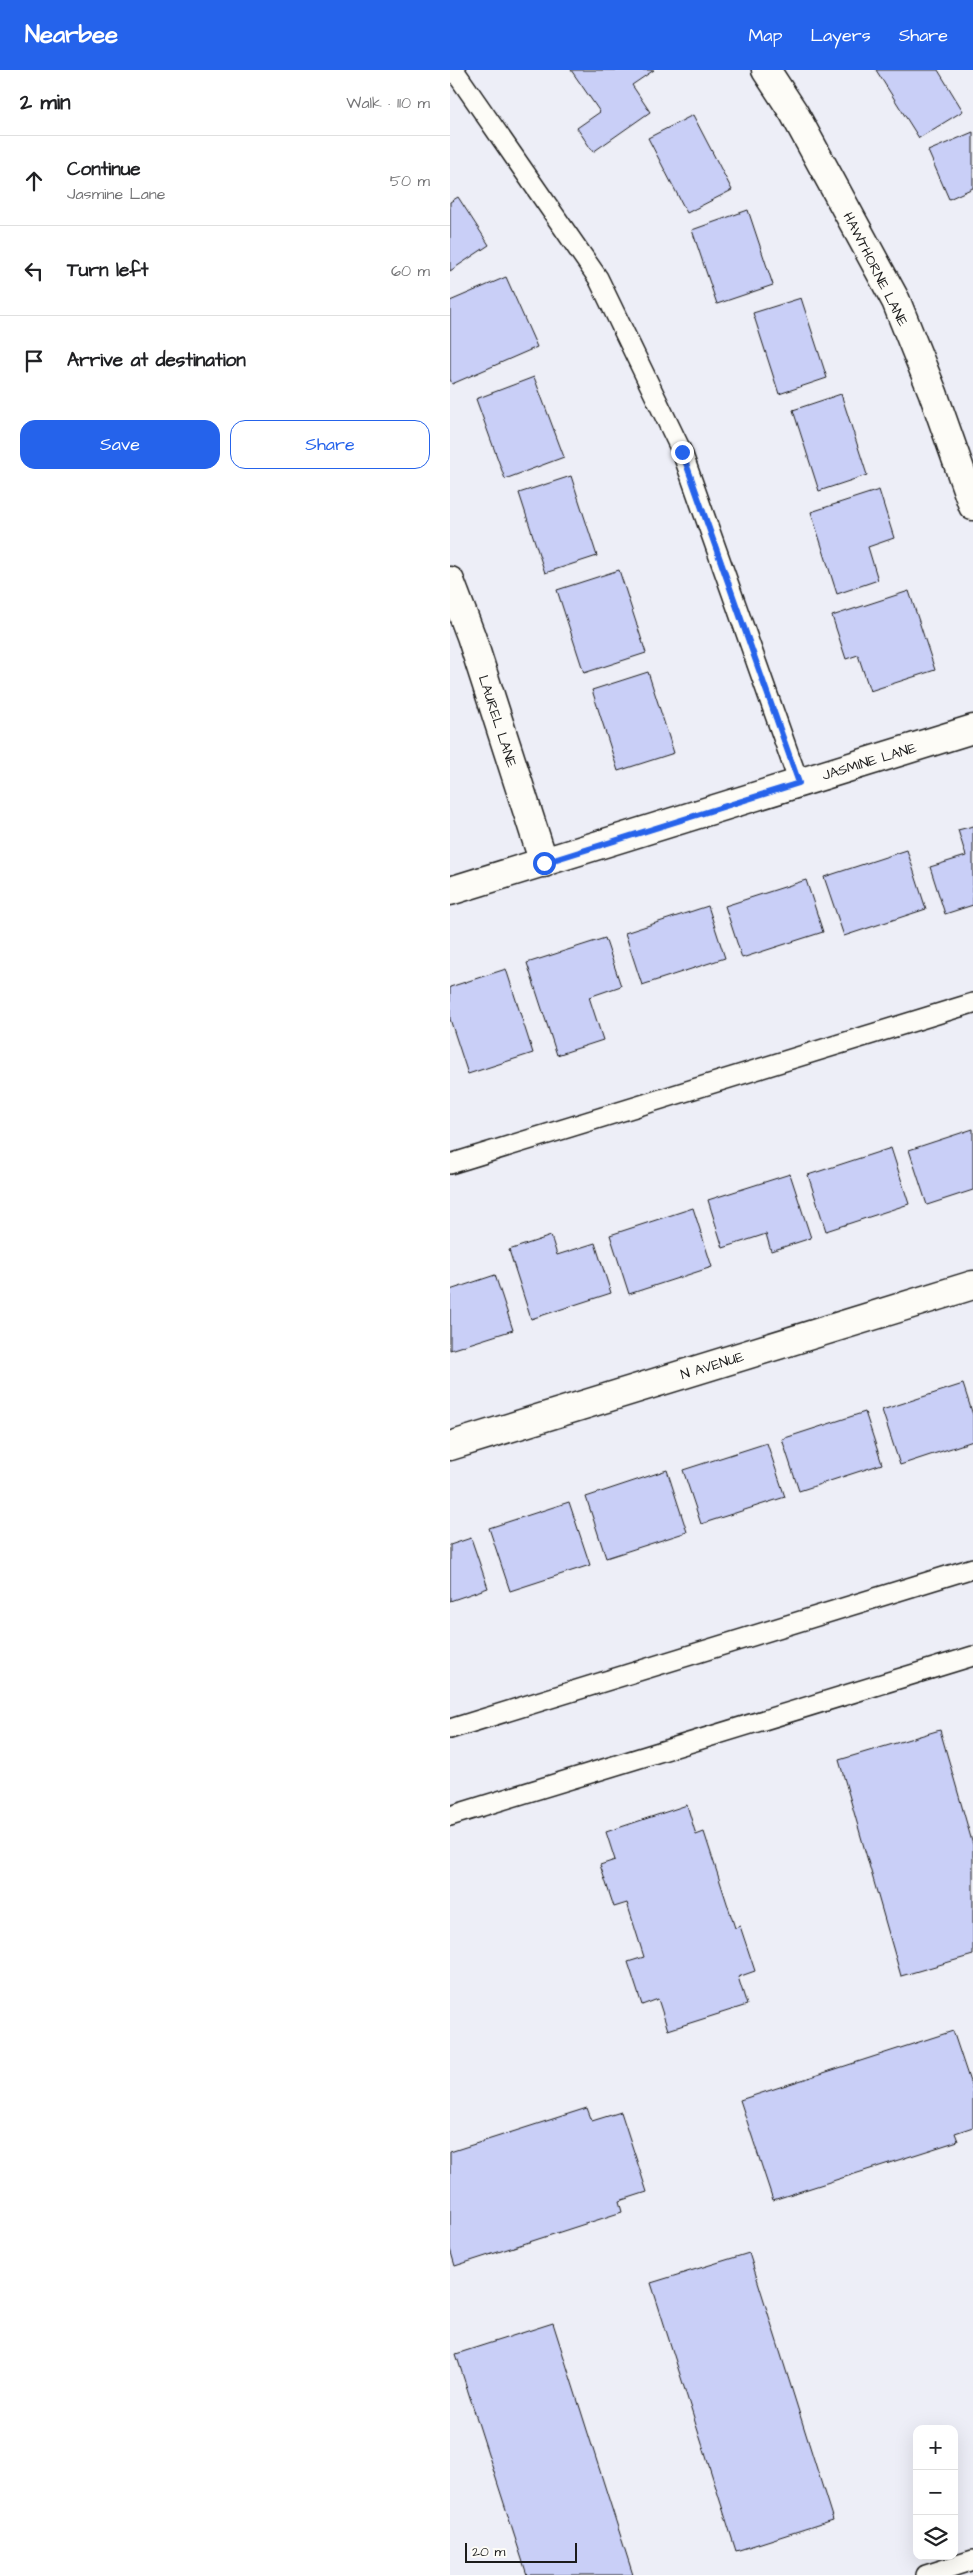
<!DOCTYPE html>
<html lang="en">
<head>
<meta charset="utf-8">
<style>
  body { margin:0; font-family:"Architects Daughter",sans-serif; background:#f6f6f6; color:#202124 }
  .controls { position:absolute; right:15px; bottom:15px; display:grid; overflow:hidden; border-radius:10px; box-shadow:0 5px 20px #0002 }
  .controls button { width:45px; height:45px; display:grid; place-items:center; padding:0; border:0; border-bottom:1px solid #e0e0e0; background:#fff; color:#202124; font:25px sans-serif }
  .scale { position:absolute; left:15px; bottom:12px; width:112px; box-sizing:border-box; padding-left:5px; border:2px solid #1c1c1c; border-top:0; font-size:14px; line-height:18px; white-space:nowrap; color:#1c1c1c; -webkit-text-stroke:4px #fdfcf7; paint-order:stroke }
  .stop { position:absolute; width:15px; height:15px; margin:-11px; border:4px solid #2563eb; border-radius:50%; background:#fff }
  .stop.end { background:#2563eb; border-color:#fff; box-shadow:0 1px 5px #0008 }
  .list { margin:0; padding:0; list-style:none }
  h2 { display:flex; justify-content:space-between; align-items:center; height:65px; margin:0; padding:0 20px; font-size:21px }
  h2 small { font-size:16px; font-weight:400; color:#757577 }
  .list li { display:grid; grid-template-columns:32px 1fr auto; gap:15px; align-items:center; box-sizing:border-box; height:90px; padding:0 20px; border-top:1px solid #e0e0e0 }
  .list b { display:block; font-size:19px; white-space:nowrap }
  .list p { margin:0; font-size:16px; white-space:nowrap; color:#757577 }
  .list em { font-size:16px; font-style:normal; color:#757577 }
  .actions { display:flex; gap:10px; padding:15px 20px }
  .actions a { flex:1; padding:11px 0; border:1px solid #2563eb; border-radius:15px; text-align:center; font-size:18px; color:#2563eb }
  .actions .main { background:#2563eb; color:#fff }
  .icon { flex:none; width:28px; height:28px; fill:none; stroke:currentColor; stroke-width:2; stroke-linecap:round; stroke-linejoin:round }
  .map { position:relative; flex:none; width:523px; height:2505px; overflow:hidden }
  header { display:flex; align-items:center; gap:30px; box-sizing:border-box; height:70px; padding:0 25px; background:#2563eb; color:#fff }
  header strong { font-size:24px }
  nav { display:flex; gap:28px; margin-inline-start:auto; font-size:18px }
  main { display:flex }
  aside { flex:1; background:#fff }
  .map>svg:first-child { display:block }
</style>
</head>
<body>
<header>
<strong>Nearbee</strong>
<nav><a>Map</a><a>Layers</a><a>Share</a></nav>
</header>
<main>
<aside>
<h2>2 min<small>Walk · 110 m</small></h2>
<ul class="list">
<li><svg class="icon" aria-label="ahead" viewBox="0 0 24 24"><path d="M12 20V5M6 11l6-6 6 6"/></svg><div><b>Continue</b><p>Jasmine Lane</p></div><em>50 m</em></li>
<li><svg class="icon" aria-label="left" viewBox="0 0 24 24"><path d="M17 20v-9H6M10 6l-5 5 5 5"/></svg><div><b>Turn left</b></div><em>60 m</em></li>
<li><svg class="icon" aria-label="arrive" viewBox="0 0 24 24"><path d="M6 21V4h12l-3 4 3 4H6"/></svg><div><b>Arrive at destination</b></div></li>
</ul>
<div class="actions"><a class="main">Save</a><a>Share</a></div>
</aside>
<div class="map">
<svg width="523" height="2505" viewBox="0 0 523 2505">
  <rect width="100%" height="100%" fill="#edeef7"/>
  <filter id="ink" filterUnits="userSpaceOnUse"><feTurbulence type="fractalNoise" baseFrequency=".02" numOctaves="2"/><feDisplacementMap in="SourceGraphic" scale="10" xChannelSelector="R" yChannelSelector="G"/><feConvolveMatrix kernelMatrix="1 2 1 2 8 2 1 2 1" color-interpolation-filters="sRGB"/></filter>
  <g filter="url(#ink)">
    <!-- building -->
    <path fill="#c9cff7" stroke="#1c1c1c" d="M121 0H204L182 15 200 42 143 82 127 58 150 42Z
      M426 0H488L513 41 469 68Z
      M243 45 282 120 237 143 198 68Z
      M523 62V118L499 129 478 81Z
      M8 127 39 175 0 201V132Z
      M298 140 323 215 267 234 242 160Z
      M56 207 87 277 2 314 0 309V231Z
      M351 228 377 308 329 324 303 243Z
      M84 307 114 387 55 409 26 329Z
      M391 324 417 405 369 421 343 340Z
      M121 406 147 486 95 503 69 423Z
      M429 420 444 468 418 477 428 510 387 524 361 442Z
      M169 500 196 583 134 603 107 520Z
      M459 521 485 600 420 621 408 585 396 589 382 546Z
      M198 602 224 683 168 701 142 620Z
      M523 756V835L495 844 480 797 516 786 508 760Z
      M457 780 476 839 394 866 374 807Z
      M356 810 373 862 292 888 275 836Z
      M258 836 275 888 192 915 175 863Z
      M155 868 171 916 139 927 153 970 107 985 77 893Z
      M56 899 83 983 18 1004 0 949V917Z
      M523 1059V1120L477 1135 459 1080Z
      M441 1078 459 1134 376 1161 358 1105Z
      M340 1104 361 1168 321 1181 316 1164 273 1178 258 1130Z
      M243 1138 262 1197 179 1224 160 1165Z
      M101 1166 107 1185 145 1173 161 1223 81 1249 59 1180Z
      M45 1205 63 1260 0 1280V1220Z
      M513 1314 523 1345V1371L450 1395 432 1340Z
      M415 1342 432 1394 349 1421 332 1369Z
      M317 1373 335 1427 251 1454 233 1400Z
      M217 1400 237 1462 156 1488 136 1427Z
      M119 1432 140 1495 60 1521 39 1458Z
      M21 1468 38 1518 0 1531V1475Z
      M490 1660 523 1775V1885L451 1906 389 1690Z
      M237 1735 246 1765 254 1762 285 1858 290 1856 305 1901 288 1907 297 1935 218 1960 208 1929 192 1935 178 1892 194 1887 177 1833 164 1837 150 1795 165 1790 156 1762Z
      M503 1961 523 2021V2057L505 2063 508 2071 323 2130 290 2030Z
      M137 2038 142 2051 171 2042 197 2122 169 2131 172 2142 5 2196 0 2179V2082Z
      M299 2183 383 2450 286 2481 201 2213Z
      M103 2253 183 2505H77L6 2284Z"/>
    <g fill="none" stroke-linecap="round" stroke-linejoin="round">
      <!-- service casing -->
      <g stroke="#1c1c1c" stroke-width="22">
        <path id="service" d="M4 0 148 208 232 382 349 713
          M0 1094 523 933
          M0 1659 523 1498
          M0 1746 523 1586
          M476 2505 523 2490"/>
      </g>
      <!-- minor casing -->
      <g stroke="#1c1c1c" stroke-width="31">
        <path id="minor" d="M316 0 344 43 446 231 483 323 523 436
          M0 511 21 566 94 793
          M0 821 523 659
          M0 1376 523 1215"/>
      </g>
      <!-- service -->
      <use href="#service" stroke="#fdfcf7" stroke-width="19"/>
      <!-- minor -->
      <use href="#minor" stroke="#fdfcf7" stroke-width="28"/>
    </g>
  </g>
  <g fill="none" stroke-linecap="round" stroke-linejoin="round" filter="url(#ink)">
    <!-- route -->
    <path stroke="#2563eb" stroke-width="6" d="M94 793 349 713 232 382"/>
  </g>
  <g text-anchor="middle" stroke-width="4" stroke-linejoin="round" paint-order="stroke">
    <!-- street labels -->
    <g font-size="14" fill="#1c1c1c" stroke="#fdfcf7">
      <text transform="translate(426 199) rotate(63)" y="5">HAWTHORNE LANE</text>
      <text transform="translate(48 651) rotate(72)" y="5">LAUREL LANE</text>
      <text transform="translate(419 691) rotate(-17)" y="5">JASMINE LANE</text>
      <text transform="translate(262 1295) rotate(-17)" y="5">N AVENUE</text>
    </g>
  </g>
</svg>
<div class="controls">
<button>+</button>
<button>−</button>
<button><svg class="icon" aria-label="layers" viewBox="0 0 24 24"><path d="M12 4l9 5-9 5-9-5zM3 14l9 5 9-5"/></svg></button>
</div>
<div class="scale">20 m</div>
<div class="stop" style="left:94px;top:793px"></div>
<div class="stop end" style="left:232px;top:382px"></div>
</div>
</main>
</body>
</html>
